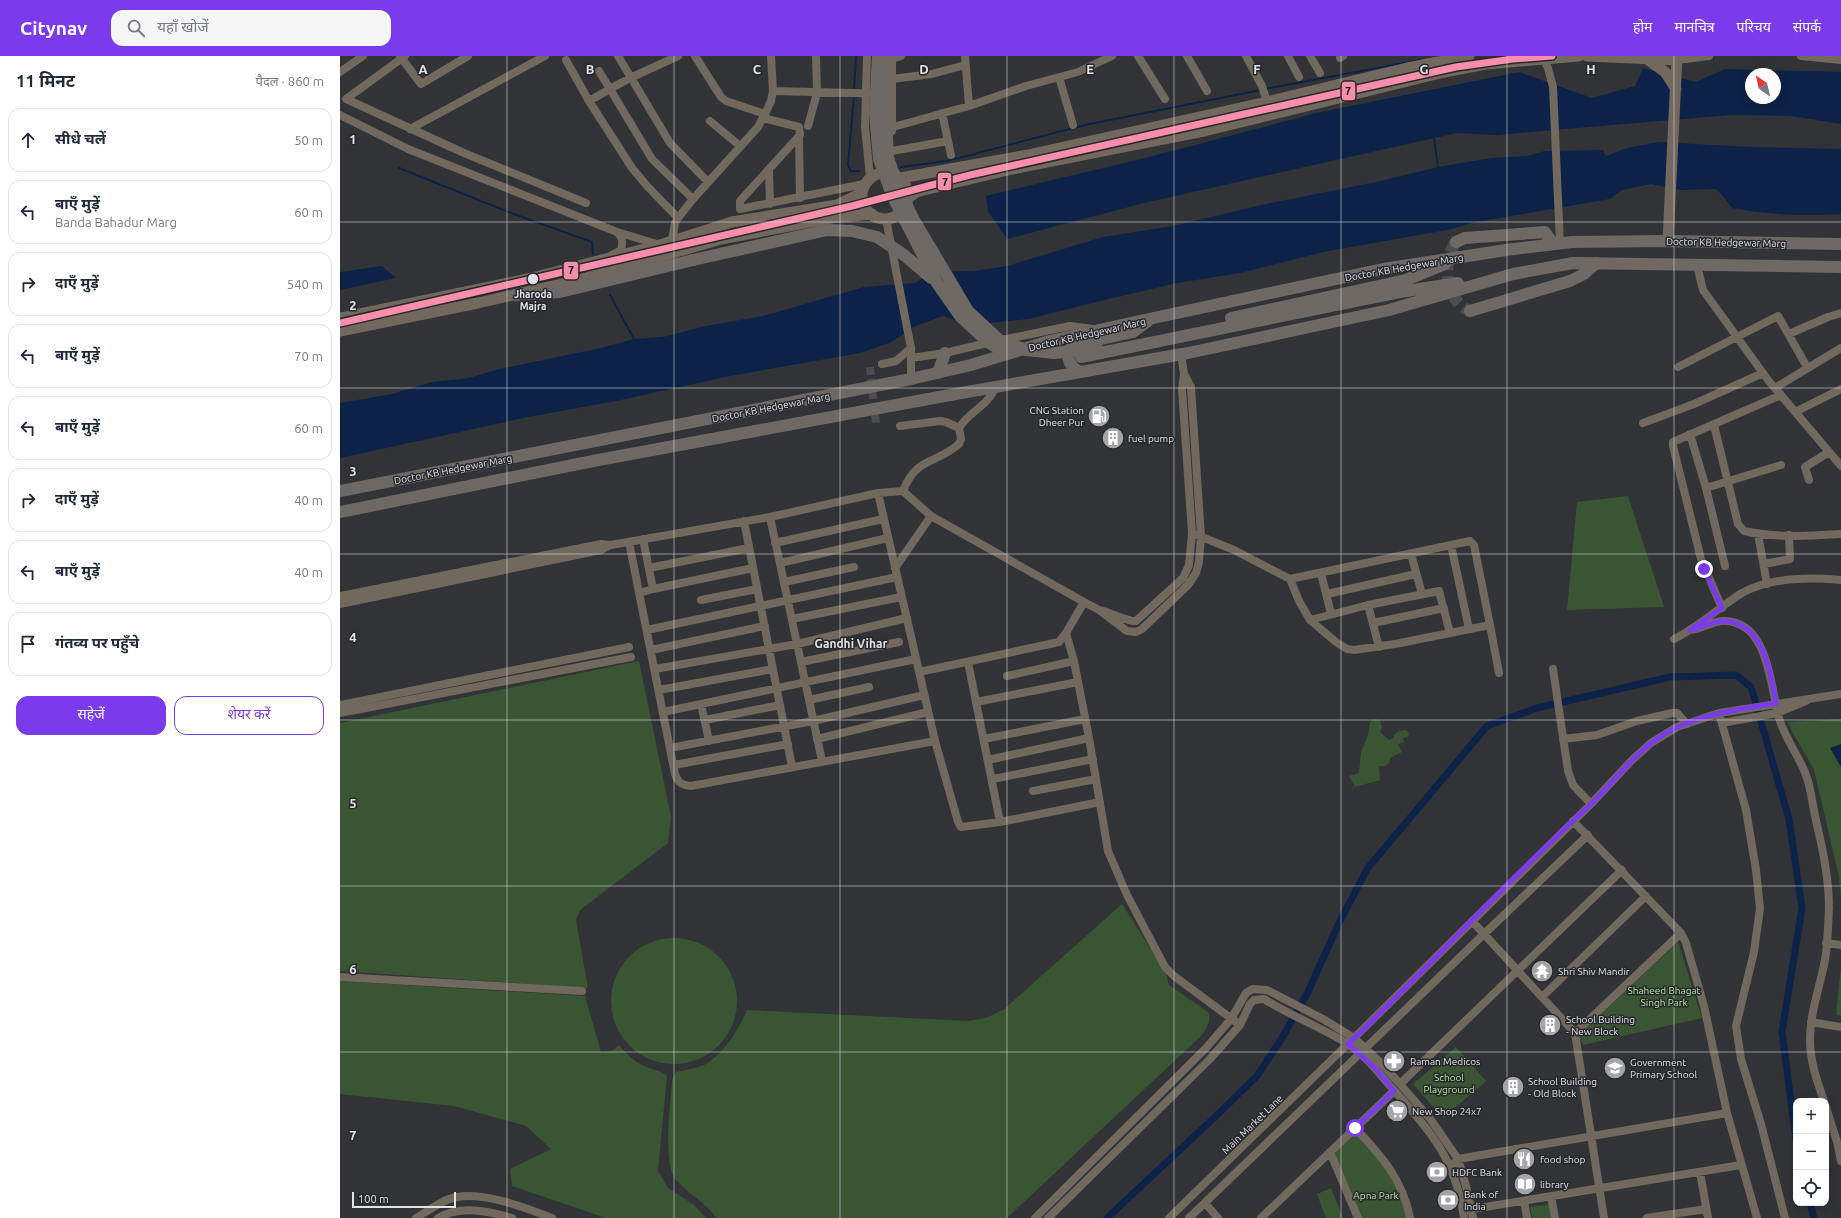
<!DOCTYPE html>
<html lang="hi">
<head>
<meta charset="utf-8">
<style>
  body { margin:0; font-family:Ubuntu,"Noto Sans Devanagari",sans-serif; background:#f6f6f7; color:#1f2937 }
  .controls { position:absolute; right:12px; bottom:12px; display:grid; overflow:hidden; border-radius:8px; box-shadow:0 2px 10px #0003 }
  .controls button { width:36px; height:36px; display:grid; place-items:center; padding:0; border:0; border-bottom:1px solid #e0e1e3; background:#fff; color:#1f2937; font:20px sans-serif }
  .compass { position:absolute; left:1405px; top:12px; width:36px; height:36px; border-radius:50%; background:#fff; box-shadow:0 2px 10px #0003; rotate:326deg }
  .scale { position:absolute; left:12px; bottom:10px; width:104px; box-sizing:border-box; padding-left:4px; border:2px solid #e2e3e6; border-top:0; font-size:11px; line-height:14px; white-space:nowrap; color:#e2e3e6; -webkit-text-stroke:3px #27282d; paint-order:stroke }
  .stop { position:absolute; width:12px; height:12px; margin:-9px; border:3px solid #7c3aed; border-radius:50%; background:#fff }
  .stop.end { background:#7c3aed; border-color:#fff; box-shadow:0 1px 4px #0008 }
  .list { margin:0; padding:0; list-style:none }
  h2 { display:flex; justify-content:space-between; align-items:center; height:52px; margin:0; padding:0 16px; font-size:17px }
  h2 small { font-size:13px; font-weight:400; color:#747a83 }
  .list li { display:grid; grid-template-columns:26px 1fr auto; gap:12px; align-items:center; box-sizing:border-box; height:64px; margin:0 8px 8px; padding:0 8px; border:1px solid #e0e1e3; border-radius:12px }
  .list b { display:block; font-size:15px; white-space:nowrap }
  .list p { margin:0; font-size:13px; white-space:nowrap; color:#747a83 }
  .list em { font-size:13px; font-style:normal; color:#747a83 }
  .actions { display:flex; gap:8px; padding:12px 16px }
  .actions a { flex:1; padding:9px 0; border:1px solid #7c3aed; border-radius:12px; text-align:center; font-size:14px; color:#7c3aed }
  .actions .main { background:#7c3aed; color:#fff }
  .icon { flex:none; width:22px; height:22px; fill:none; stroke:currentColor; stroke-width:2; stroke-linecap:round; stroke-linejoin:round }
  .map { position:relative; flex:none; width:1501px; height:1162px; overflow:hidden }
  header { display:flex; align-items:center; gap:24px; box-sizing:border-box; height:56px; padding:0 20px; background:#7c3aed; color:#fff }
  header strong { font-size:19px }
  nav { display:flex; gap:22px; margin-inline-start:auto; font-size:14px }
  .search { width:280px; height:36px; background:#f6f6f7; display:flex; align-items:center; gap:10px; box-sizing:border-box; padding:0 14px; border-radius:12px; color:#747a83; font-size:15px }
  main { display:flex }
  aside { flex:1; background:#fff }
  .map>svg:first-child { display:block }
</style>
</head>
<body>
<header>
<strong>Citynav</strong>
<div class="search"><svg class="icon" aria-label="search" viewBox="0 0 24 24"><circle cx="10" cy="10" r="6"/><path d="M15 15l6 6"/></svg>यहाँ खोजें</div>
<nav><a>होम</a><a>मानचित्र</a><a>परिचय</a><a>संपर्क</a></nav>
</header>
<main>
<aside>
<h2>11 मिनट<small>पैदल · 860 m</small></h2>
<ul class="list">
<li><svg class="icon" aria-label="ahead" viewBox="0 0 24 24"><path d="M12 20V5M6 11l6-6 6 6"/></svg><div><b>सीधे चलें</b></div><em>50 m</em></li>
<li><svg class="icon" aria-label="left" viewBox="0 0 24 24"><path d="M17 20v-9H6M10 6l-5 5 5 5"/></svg><div><b>बाएँ मुड़ें</b><p>Banda Bahadur Marg</p></div><em>60 m</em></li>
<li><svg class="icon" aria-label="right" viewBox="0 0 24 24"><path d="M7 20v-9h11M14 6l5 5-5 5"/></svg><div><b>दाएँ मुड़ें</b></div><em>540 m</em></li>
<li><svg class="icon" aria-label="left" viewBox="0 0 24 24"><path d="M17 20v-9H6M10 6l-5 5 5 5"/></svg><div><b>बाएँ मुड़ें</b></div><em>70 m</em></li>
<li><svg class="icon" aria-label="left" viewBox="0 0 24 24"><path d="M17 20v-9H6M10 6l-5 5 5 5"/></svg><div><b>बाएँ मुड़ें</b></div><em>60 m</em></li>
<li><svg class="icon" aria-label="right" viewBox="0 0 24 24"><path d="M7 20v-9h11M14 6l5 5-5 5"/></svg><div><b>दाएँ मुड़ें</b></div><em>40 m</em></li>
<li><svg class="icon" aria-label="left" viewBox="0 0 24 24"><path d="M17 20v-9H6M10 6l-5 5 5 5"/></svg><div><b>बाएँ मुड़ें</b></div><em>40 m</em></li>
<li><svg class="icon" aria-label="arrive" viewBox="0 0 24 24"><path d="M6 21V4h12l-3 4 3 4H6"/></svg><div><b>गंतव्य पर पहुँचे</b></div></li>
</ul>
<div class="actions"><a class="main">सहेजें</a><a>शेयर करें</a></div>
</aside>
<div class="map">
<svg width="1501" height="1162" viewBox="0 0 1501 1162">
  <rect width="100%" height="100%" fill="#323336"/>
  <!-- green -->
  <path fill="#3a5533" d="M1288 440 1324 551 1227 554 1237 446Z
    M299 605 331 761 328 787 240 854 236 864 248 932 0 915V667Z
    M1034 663 1040 664 1042 672 1040 676 1049 684 1054 682V679L1059 675 1066 674 1069 677 1068 681 1062 682 1065 686 1060 687 1058 689 1062 696 1050 702 1049 707 1045 710H1039L1040 724 1015 731 1009 720 1019 717 1021 696 1028 679 1030 666Z
    M1501 663V843L1499 821 1474 714 1447 666Z
    M782 848 826 917 829 929 868 956C872 965 866 973 861 980L667 1162H376C366 1146 348 1138 336 1124 322 1108 331 1046 332 1024L336 1016C345 1014 357 1012 366 1008 383 998 400 972 407 954L628 965 646 962 663 954Z
    M271 945a63 63 0 1 1 126 0a63 63 0 1 1-126 0Z
    M1338 886 1362 962 1243 989 1239 979Z
    M1501 910V960L1496 959Z
    M0 925 245 940 261 996 272 995 279 989C287 998 293 1005 304 1010 312 1014 321 1014 327 1020L318 1115 328 1132 354 1149 366 1162H266L172 1130 170 1113 211 1093 186 1070 114 1050 0 1038Z
    M1116 991 1146 1025 1103 1062 1073 1028Z
    M1016 1077 1046 1110 1063 1141 1067 1162H1022L994 1097Z
    M991 1132 1003 1162H986L977 1138Z
    M1209 1148 1211 1162H1192L1190 1151Z"/>
  <!-- water -->
  <path fill="#0d2248" fill-rule="evenodd" d="M1303 12 1356 26 1385 13 1501 16V68L1451 60 1391 59 1156 79 1117 77 804 147 667 183 648 155 646 140 805 102 981 56 1179 16 1252 42 1295 30ZM1411 18H1435V42H1411Z
    M1318 86 1412 91 1501 93V158C1464 160 1428 159 1392 152L1383 140 1376 133 1341 134 1311 128 1282 134 1270 143 1136 166 1107 174 983 196 900 217 837 227 769 243 689 263 630 269 603 260 573 271 550 287 520 297 390 320 276 345 188 361 0 402V347L52 338 92 326 129 322 159 313 261 292 294 283 323 281 366 270 423 260 524 231 575 227 592 216 634 215 667 210 763 181 833 170 926 148 1041 125 1098 111 1151 102 1187 100 1205 95 1263 94 1266 100 1287 92Z
    M42 210 56 222 0 234V216Z
    M1501 688V711L1490 692Z"/>
  <g fill="none" stroke-linecap="round" stroke-linejoin="round">
    <!-- stream -->
    <path stroke="#0d2248" stroke-width="2" d="M925 33 1080 4
      M514 35 516 0
      M514 39 508 109 511 115H519
      M1094 80 1098 113
      M561 111 607 105 745 69 921 34
      M59 112 171 157 252 186 253 198
      M270 239 294 283"/>
    <!-- canal -->
    <path stroke="#0d2248" stroke-width="7" d="M1470 1147 1474 1162
      M767 1162 876 1060 917 1020 942 982 968 936 998 869 1027 813 1147 670 1197 652 1330 621 1396 619 1411 631 1449 763 1462 852 1442 976 1456 1084"/>
    <!-- minor-tunnel -->
    <path stroke="#4c4d50" stroke-width="8" stroke-dasharray="8 4" stroke-linecap="butt" d="M530 311 536 368"/>
    <!-- highway-tunnel -->
    <path stroke="#4c4d50" stroke-width="12" stroke-dasharray="12 6" stroke-linecap="butt" d="M1116 186C1101 205 1105 245 1130 255"/>
    <!-- minor -->
    <path stroke="#71685e" stroke-width="8" d="M60 0 81 28 128 0
      M65 0 6 43 124 97 246 147
      M278 0 330 87 368 126
      M355 0 381 41 386 45 425 58 431 45 433 35 552 38
      M431 0 433 35
      M527 0 525 71 530 121
      M625 0 629 50
      M798 0 825 43
      M847 0 867 35
      M906 0 922 30 927 46
      M948 0 959 21
      M970 0 980 17
      M1202 0 1208 12 1213 31 1220 188
      M1461 0 1501 4
      M1000 2 1003 0
      M552 3 561 0
      M226 4 249 45 292 112 308 131 338 162
      M1337 4 1369 0
      M552 5V75
      M259 15 270 33 290 22 338 0
      M0 16 23 0
      M719 21 733 69
      M552 23 592 18 625 9
      M249 45 270 33 312 103 353 143
      M602 57 611 99
      M0 59 68 93 277 176 320 189
      M423 62 459 71 460 79 400 145V153L524 128
      M370 65 400 90
      M468 70 477 37 476 0
      M553 71 629 50 686 30 738 16 772 0
      M70 73 205 0
      M459 81 460 142
      M552 95 608 85
      M429 113 430 148
      M546 163 571 292V323
      M332 185 335 167 338 162 353 143 418 71 425 58
      M1357 209 1363 234 1428 324 1501 410
      M261 218 265 203 281 194C283 186 283 182 277 176
      M1449 278 1488 261 1501 257
      M662 284 730 270 753 273
      M571 302 605 297 651 286
      M542 308 556 305 571 292
      M1338 311 1438 260 1467 311
      M655 331C649 350 629 355 619 372L621 383 619 388C595 409 577 400 563 435L591 460 744 546 726 577 734 605 749 682 768 795 787 839 825 911 834 920 900 969
      M1435 332 1501 292
      M1455 356 1501 333
      M1303 367 1354 348 1423 317
      M1374 369 1398 468 1404 475C1436 482 1469 480 1501 478
      M560 370 600 365 606 366 619 372
      M1350 378 1366 432 1385 510
      M1469 424 1465 411 1489 396
      M1366 432 1441 409
      M538 437 595 685
      M430 461 482 705
      M404 465 452 711
      M852 477 894 494 950 523 959 545 970 564 996 586 1007 593 1014 594 1055 588 1150 569 1159 617
      M1418 478 1427 528
      M303 483 313 533
      M289 486 335 718C338 727 342 729 351 730L595 685 618 766 621 771 660 766 760 746
      M435 487 543 463
      M1111 489 1129 573
      M1071 498 1082 538
      M440 507 548 482
      M1424 508 1450 503 1449 479
      M309 512 409 492
      M555 512 591 460
      M981 517 991 558
      M950 523 1130 485 1134 489 1150 569
      M444 526 514 511
      M299 537 313 533 413 512
      M987 538 1076 518
      M0 540 261 488 271 489 430 461 538 437 563 435
      M361 544 417 533
      M744 546 759 554 787 575 796 576 802 573 848 529 856 517 859 506 861 480 851 331 844 318 841 298
      M0 548 261 494 271 489
      M1028 549 1099 535 1110 577
      M1382 552 1361 503 1333 390V386L1441 339
      M759 554C770 556 787 566 796 565L843 522 849 509 852 477 842 333 844 318
      M452 563 561 541
      M970 564 1028 549 1039 591
      M1033 567 1104 552
      M307 574 557 521
      M1350 574C1362 573 1372 565 1384 565 1430 565 1430 634 1440 665 1446 684 1459 700 1466 719 1471 732 1472 746 1475 760 1482 790 1489 821 1489 852 1488 869 1488 887 1485 904 1480 930 1470 957 1470 984 1470 1005 1477 1025 1484 1045
      M1334 583C1359 571 1379 551 1402 537 1431 521 1469 521 1501 524
      M311 594 425 570
      M461 606 559 586
      M628 606 660 766
      M315 613 457 588 567 562
      M1213 613 1228 715 1233 729 1251 748
      M579 616 719 586 726 577
      M667 620 734 605
      M319 634 433 613
      M469 644 529 631
      M636 646 738 626
      M361 648 369 685
      M0 649 289 591
      M323 656 576 603
      M0 657 291 601
      M1379 657 1406 754 1416 814 1420 852 1414 896 1396 970 1401 1003 1421 1068 1445 1162
      M365 664 440 649
      M1382 667 1437 657 1466 645
      M477 683 588 656
      M644 683 745 663
      M1223 683 1257 679 1297 665 1332 657H1337L1347 668
      M330 692 473 665 584 639
      M648 704 749 682
      M334 709 448 688
      M653 723 753 703
      M693 735 756 723
      M1233 765 1341 877 1346 887 1364 950 1387 1057 1417 1162
      M1132 865 1235 977 1264 1162
      M1486 887 1501 889
      M0 921 242 935
      M1202 941 1306 840
      M1471 966 1501 971
      M1235 977 1341 877
      M1060 1028 1282 814
      M1486 1051 1497 1086 1501 1105
      M1015 1072C1041 1099 1063 1124 1070 1162
      M990 1096 1018 1162
      M1114 1107 1118 1103 1387 1057
      M1360 1116 1368 1162
      M1211 1140 1215 1162
      M1184 1145 1187 1162
      M865 1147 878 1162
      M1127 1154 1401 1109
      M76 1162C88 1155 103 1143 117 1141 145 1136 186 1152 212 1162
      M98 1162C121 1149 148 1155 172 1162
      M695 1162 866 992 891 963 906 937 913 933 927 934 983 963 1014 982 1041 1007 1060 1028 1091 1064 1118 1103 1126 1130 1133 1162
      M708 1162 870 1003 900 969 910 948 914 944 924 943C951 960 981 971 1008 988 1024 998 1038 1016 1051 1031 1090 1075 1115 1101 1124 1162
      M829 1162 1014 982 1251 748 1292 704 1311 687 1337 671 1379 657 1501 638
      M849 1162 1144 878 1248 779
      M921 1162 1054 1035
      M1307 1162 1366 1153"/>
    <!-- major -->
    <path stroke="#72685e" stroke-width="11" d="M1247 0 1337 4
      M1307 3 1325 16 1336 33
      M522 140a23 23 0 1 1 46 0a23 23 0 1 1-46 0Z
      M560 122 688 99 927 46 1067 12 1129 0
      M568 142 576 136 592 132 672 113 864 75 1104 16 1146 8 1239 0
      M1328 185 1337 0
      M0 262 192 222 320 189 392 166 497 149 522 137
      M0 275 138 247 239 224 381 183 491 162 532 158"/>
    <!-- highway -->
    <path stroke="#6e6964" stroke-width="12" d="M1116 186 1125 182 1205 176 1213 188
      M176 239 220 236 353 204
      M1130 255 1230 225 1244 218 1256 207
      M891 262 1066 224 1105 208
      M741 301 1060 236 1118 227
      M739 316C729 309 724 300 733 289L793 276 808 265
      M598 317 605 297
      M0 435 571 323 631 309 710 285 795 266 1043 213 1166 194 1232 186 1328 185 1501 188
      M0 456 253 405 610 339 848 297 1049 254 1173 218 1233 207 1501 211"/>
    <!-- highway-bridge -->
    <path stroke="#6e6964" stroke-width="12" d="M538 0 535 57 539 103 552 139 597 227 620 260 648 286 663 295
      M546 0V59L548 102 561 138 574 164 628 255 659 284 686 294 714 297 757 292
      M353 204 487 174 512 175 537 181 564 199 591 222"/>
    <!-- metro-1 casing -->
    <g stroke="#27282d" stroke-width="10">
      <path id="metro-1" d="M0 267 512 150 630 119 1116 11 1173 3 1212 0"/>
    </g>
    <!-- metro-1 -->
    <use href="#metro-1" stroke="#fc8eac" stroke-width="7"/>
  </g>
  <g fill="none" stroke-linecap="round" stroke-linejoin="round">
    <!-- route -->
    <path stroke="#7c3aed" stroke-width="5" d="M1015 1072 1054 1035 1035 1012 1008 988C1090 910 1166 826 1249 750 1274 727 1293 697 1323 679 1356 658 1398 654 1436 647 1431 618 1424 567 1385 565 1373 564 1362 573 1350 574L1382 552 1364 513"/>
  </g>
  <!-- grid -->
  <path fill="none" stroke="#e2e3e6" stroke-width="1" stroke-opacity="0.55" d="M167 0V1162M334 0V1162M500 0V1162M667 0V1162M834 0V1162M1001 0V1162M1167 0V1162M1334 0V1162M0 166H1501M0 332H1501M0 498H1501M0 664H1501M0 830H1501M0 996H1501"/>
  <!-- icons -->
  <defs>
    <g id="fuel-disc" transform="scale(1.15)"><circle r="9.5" fill="#a4a5a8" stroke="#27282d"/><path d="M-5.5-6h7V0h2V4h1.3V-2.5L3-4.5l.8-.8L6-3V5H2.5V1h-1V6h-7ZM-4.2-4.7v3.2H.2V-4.7Z" fill="#fff"/></g>
    <g id="building-disc" transform="scale(1.15)"><circle r="9.5" fill="#a4a5a8" stroke="#27282d"/><path d="M-4-6H4V6H1V3H-1V6H-4ZM-2.5-4.3h1.7v1.8h-1.7ZM.8-4.3h1.7v1.8H.8ZM-2.5-1h1.7V.8h-1.7ZM.8-1h1.7V.8H.8Z" fill="#fff"/></g>
    <g id="temple-disc" transform="scale(1.15)"><circle r="9.5" fill="#a4a5a8" stroke="#27282d"/><path d="M0-6L5-2H3V0L6.5 2.5H4V6H1.5V3h-3V6H-4V2.5H-6.5L-3 0V-2H-5Z" fill="#fff"/></g>
    <g id="pharmacy-disc" transform="scale(1.15)"><circle r="9.5" fill="#a4a5a8" stroke="#27282d"/><path d="M-2-6h4v4h4v4h-4v4h-4v-4h-4v-4h4Z" fill="#fff"/></g>
    <g id="school-disc" transform="scale(1.15)"><circle r="9.5" fill="#a4a5a8" stroke="#27282d"/><path d="M0-5L7-2L0 1L-7-2ZM-4 1L0 2.5L4 1V4Q0 6-4 4Z" fill="#fff"/></g>
    <g id="supermarket-disc" transform="scale(1.15)"><circle r="9.5" fill="#a4a5a8" stroke="#27282d"/><path d="M-6-5.5h2.5l.6 2H6L4.5 2H-2.5L-4.4-4H-6ZM-1.5 3.2a1.3 1.3 0 1 0 .1 0ZM3 3.2a1.3 1.3 0 1 0 .1 0Z" fill="#fff"/></g>
    <g id="restaurant-disc" transform="scale(1.15)"><circle r="9.5" fill="#a4a5a8" stroke="#27282d"/><path d="M-5-6h1v4h1v-4h1v4h1v-4h1v5L-1.5 .5V6h-2V.5L-5-1ZM5-6V6H3V1.5H1.5Q1.5-4 5-6Z" fill="#fff"/></g>
    <g id="bank-disc" transform="scale(1.15)"><circle r="9.5" fill="#a4a5a8" stroke="#27282d"/><path d="M-6-4H6V4H-6ZM0-2.3a2.3 2.3 0 1 0 0 4.6a2.3 2.3 0 1 0 0-4.6Z" fill="#fff"/></g>
    <g id="library-disc" transform="scale(1.15)"><circle r="9.5" fill="#a4a5a8" stroke="#27282d"/><path d="M-6-4Q-3-5.5-.7-3.5V5Q-3 3-6 4ZM6-4Q3-5.5 .7-3.5V5Q3 3 6 4Z" fill="#fff"/></g>
  </defs>
  <g fill-rule="evenodd">
    <use href="#fuel-disc" x="759" y="360"/>
    <use href="#building-disc" x="773" y="382"/>
    <use href="#temple-disc" x="1202" y="915"/>
    <use href="#building-disc" x="1210" y="969"/>
    <use href="#pharmacy-disc" x="1054" y="1005"/>
    <use href="#school-disc" x="1275" y="1012"/>
    <use href="#building-disc" x="1173" y="1031"/>
    <use href="#supermarket-disc" x="1057" y="1055"/>
    <use href="#restaurant-disc" x="1184" y="1103"/>
    <use href="#bank-disc" x="1097" y="1116"/>
    <use href="#library-disc" x="1185" y="1128"/>
    <use href="#bank-disc" x="1108" y="1144"/>
  </g>
  <!-- markers -->
  <circle fill="#e2e3e6" stroke="#27282d" stroke-width="1.5" cx="193" cy="223" r="6"/>
  <g text-anchor="middle" stroke-width="3" stroke-linejoin="round" paint-order="stroke">
    <!-- street labels -->
    <g font-size="10" fill="#e2e3e6" stroke="#27282d">
      <text transform="translate(1386 186) rotate(1)" y="4">Doctor KB Hedgewar Marg</text>
      <text transform="translate(1064 211) rotate(-10)" y="4">Doctor KB Hedgewar Marg</text>
      <text transform="translate(747 278) rotate(-13)" y="4">Doctor KB Hedgewar Marg</text>
      <text transform="translate(431 351) rotate(-11)" y="4">Doctor KB Hedgewar Marg</text>
      <text transform="translate(113 413) rotate(-11)" y="4">Doctor KB Hedgewar Marg</text>
      <text transform="translate(912 1068) rotate(-44)" y="4">Main Market Lane</text>
    </g>
    <!-- stop labels -->
    <g font-size="10" font-weight="bold" fill="#e2e3e6" stroke="#27282d">
      <text x="193" y="242">Jharoda<tspan x="193" dy="12">Majra</tspan></text>
    </g>
    <!-- poi labels -->
    <g font-size="10" fill="#e2e3e6" stroke="#27282d" text-anchor="start">
      <text x="744" y="358" text-anchor="end">CNG Station<tspan x="744" dy="12">Dheer Pur</tspan></text>
      <text x="788" y="386">fuel pump</text>
      <text x="1218" y="919">Shri Shiv Mandir</text>
      <text x="1226" y="967">School Building<tspan x="1226" dy="12">- New Block</tspan></text>
      <text x="1070" y="1009">Raman Medicos</text>
      <text x="1290" y="1010">Government<tspan x="1290" dy="12">Primary School</tspan></text>
      <text x="1188" y="1029">School Building<tspan x="1188" dy="12">- Old Block</tspan></text>
      <text x="1072" y="1059">New Shop 24x7</text>
      <text x="1200" y="1107">food shop</text>
      <text x="1112" y="1120">HDFC Bank</text>
      <text x="1200" y="1132">library</text>
      <text x="1124" y="1142">Bank of<tspan x="1124" dy="12">India</tspan></text>
    </g>
    <!-- park labels -->
    <g font-size="10" fill="#b1eaa1" stroke="#27282d">
      <text x="1324" y="938">Shaheed Bhagat<tspan x="1324" dy="12">Singh Park</tspan></text>
      <text x="1109" y="1025">School<tspan x="1109" dy="12">Playground</tspan></text>
      <text x="1036" y="1143">Apna Park</text>
    </g>
    <!-- quarter labels -->
    <g font-size="12" font-weight="bold" fill="#e2e3e6" stroke="#27282d">
      <text x="511" y="592">Gandhi Vihar</text>
    </g>
  </g>
  <g font-size="13" text-anchor="middle" font-weight="bold" fill="#e2e3e6" stroke="#27282d" stroke-width="3" stroke-linejoin="round" paint-order="stroke">
    <text x="83" y="18">A</text>
    <text x="250" y="18">B</text>
    <text x="417" y="18">C</text>
    <text x="584" y="18">D</text>
    <text x="750" y="18">E</text>
    <text x="917" y="18">F</text>
    <text x="1084" y="18">G</text>
    <text x="1251" y="18">H</text>
    <text x="13" y="88">1</text>
    <text x="13" y="254">2</text>
    <text x="13" y="420">3</text>
    <text x="13" y="586">4</text>
    <text x="13" y="752">5</text>
    <text x="13" y="918">6</text>
    <text x="13" y="1084">7</text>
  </g>
  <g stroke="#27282d" stroke-width="1.5">
    <rect x="1001" y="25" width="15" height="20" rx="4" fill="#fc8eac"/>
    <rect x="597" y="116" width="15" height="19" rx="4" fill="#fc8eac"/>
    <rect x="223" y="205" width="16" height="19" rx="4" fill="#fc8eac"/>
  </g>
  <g font-size="11" text-anchor="middle" font-weight="bold" fill="#111">
    <text x="1008" y="39">7</text>
    <text x="605" y="130">7</text>
    <text x="231" y="218">7</text>
  </g>
</svg>
<div class="controls">
<button>+</button>
<button>−</button>
<button><svg class="icon" aria-label="locate" viewBox="0 0 24 24"><circle cx="12" cy="12" r="6"/><path d="M12 2v4M12 18v4M2 12h4M18 12h4"/></svg></button>
</div>
<svg class="compass" viewBox="-18 -18 36 36"><path d="M0-13l5 13h-10z" fill="#e53935"/><path d="M0 13l5-13h-10z" fill="#747a83"/></svg>
<div class="scale">100 m</div>
<div class="stop" style="left:1015px;top:1072px"></div>
<div class="stop end" style="left:1364px;top:513px"></div>
</div>
</main>
</body>
</html>
